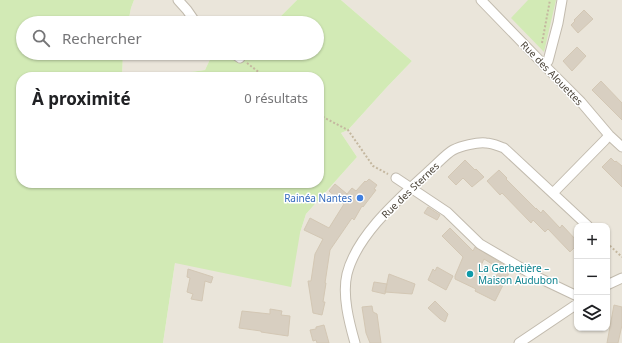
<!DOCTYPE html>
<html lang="fr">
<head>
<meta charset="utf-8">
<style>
  body { margin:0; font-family:"Noto Sans",sans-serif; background:#f2f2f2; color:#202124 }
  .controls { position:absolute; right:12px; bottom:12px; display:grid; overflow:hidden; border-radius:8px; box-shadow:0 1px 3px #0004 }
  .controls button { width:36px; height:36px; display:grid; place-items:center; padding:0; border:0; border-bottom:1px solid #e0e0e0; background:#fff; color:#202124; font:20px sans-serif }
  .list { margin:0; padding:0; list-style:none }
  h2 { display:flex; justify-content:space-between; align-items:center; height:52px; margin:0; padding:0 16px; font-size:17px }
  h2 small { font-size:13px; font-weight:400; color:#757577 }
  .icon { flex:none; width:22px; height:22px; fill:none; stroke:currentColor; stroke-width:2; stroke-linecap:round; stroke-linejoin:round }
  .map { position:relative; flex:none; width:622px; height:343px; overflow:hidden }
  .search { position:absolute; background:#fff; box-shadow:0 1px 3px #0004; left:16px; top:16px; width:308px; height:44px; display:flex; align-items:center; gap:10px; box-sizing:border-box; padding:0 14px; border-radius:22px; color:#757577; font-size:15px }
  .panel { position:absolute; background:#fff; box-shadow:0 1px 3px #0004; left:16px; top:72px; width:308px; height:116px; border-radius:16px }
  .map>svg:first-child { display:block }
</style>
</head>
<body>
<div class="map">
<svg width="622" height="343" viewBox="0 0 622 343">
  <rect width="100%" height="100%" fill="#f6f3ec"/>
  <!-- residential -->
  <path fill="#eae5da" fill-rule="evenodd" d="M134 0H297L274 23H128L131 8Z
    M341 0H622V343H163L175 263 300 233 306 214 357 157 341 133 348 130 387 87 412 61ZM577 226H607V328H577Z
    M123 53H213L205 70 155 77H122Z"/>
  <!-- green -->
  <path fill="#d2eab5" d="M0 0H134L131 8 128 23H23V53H123L122 77H21V183H319V77H155L205 70 213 53H226L235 61 244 53H317V23H274L297 0H341L412 61 387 87 348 130 341 133 357 157 306 214 300 233 291 287 175 263 163 343H0Z
    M528 0H556L544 52 511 18Z"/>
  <!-- building -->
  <path fill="#d8cfc1" stroke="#d3c7b4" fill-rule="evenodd" d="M584 10 593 19 578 33 571 25 575 21 574 20Z
    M577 47 586 56 572 71 563 61Z
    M601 81 622 103V120L592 90Z
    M611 158 615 162 616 161 622 166V187L602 167Z
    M465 160 475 170 476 169 484 177 472 187 463 178 456 185 448 177Z
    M499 170 507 178 506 179 536 209V208L541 213 543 210 560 228 562 225 577 241V245L570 252 548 229 545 232 533 220 531 223 502 193 500 195 487 181Z
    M369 179 377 185 374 189 376 190 363 207 362 206 354 220 352 218 330 250 325 283H326L323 302H325L322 315 313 313 308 281H311L315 254 323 239 304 230 310 218 329 228 344 204 329 191 335 184 347 194 352 188 356 191 365 181 366 182Z
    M428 207 440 215 437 220 424 213Z
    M450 228 473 251 475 247 511 269 495 301 475 291 476 289 455 279V276L463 257 442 236ZM484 259 500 269 492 284 476 276Z
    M437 267 453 276 446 290 428 280 433 269 435 271Z
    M188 269 213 277 211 283 205 281 202 301 191 299 193 294 187 292 190 278 187 277Z
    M389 274 415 284 412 294 385 292Z
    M374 282 387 284 385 294 372 291Z
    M435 301 448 314 445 322 440 319 428 308Z
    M614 305 622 307V325L618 343H607Z
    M372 306 373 312 377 314 381 343H370L366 333 362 307Z
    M270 309 282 311 281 315 290 316 288 336 261 332V331L239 328 242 311 270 314Z
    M324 325 329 343H317L316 340 313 341 310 330 316 329V327Z"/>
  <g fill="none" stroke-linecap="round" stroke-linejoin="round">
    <!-- street casing -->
    <g stroke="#c2bbae" stroke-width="11">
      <path id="street" d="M178 0 187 10 196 23
        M481 0 544 65 581 102 609 135 622 147
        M233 53 240 58
        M544 65 548 61 558 23 562 0
        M396 178 447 212 480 244 535 276 577 296
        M553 193 605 140 609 135
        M607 285 622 278
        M355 343C349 322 342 295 347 274 357 234 401 197 430 170 436 165 447 153 453 150 461 146 477 142 486 143 492 143 498 146 504 148L588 226
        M519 343 577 304"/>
    </g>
    <!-- path -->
    <path stroke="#c4b79f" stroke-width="2" stroke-dasharray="2 2" stroke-linecap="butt" d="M542 43 550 0
      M247 63 265 77
      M319 115 348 130 373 166 388 174
      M607 243 622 257"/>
    <!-- street -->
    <use href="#street" stroke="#fff" stroke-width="9"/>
  </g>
  <!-- markers -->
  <circle fill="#3f7fe0" stroke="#fff" stroke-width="1.5" cx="360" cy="198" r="4"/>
  <circle fill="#0f9aa8" stroke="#fff" stroke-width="1.5" cx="470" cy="274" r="4"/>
  <g text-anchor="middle" stroke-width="3" stroke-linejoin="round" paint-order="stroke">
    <!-- street labels -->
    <g font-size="10" fill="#4b4439" stroke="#fff">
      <text transform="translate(552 73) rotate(46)" y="4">Rue des Alouettes</text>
      <text transform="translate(410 190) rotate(-44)" y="4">Rue des Sternes</text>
    </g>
    <!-- shop labels -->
    <g font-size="10" fill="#366cbe" stroke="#fff" text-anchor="end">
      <text x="352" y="202">Rainéa Nantes</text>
    </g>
    <!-- culture labels -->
    <g font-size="10" fill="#0d838f" stroke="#fff" text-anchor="start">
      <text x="478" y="272">La Gerbetière –<tspan x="478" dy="12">Maison Audubon</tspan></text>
    </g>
  </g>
</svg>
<div class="controls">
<button>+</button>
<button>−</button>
<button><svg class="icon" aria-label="layers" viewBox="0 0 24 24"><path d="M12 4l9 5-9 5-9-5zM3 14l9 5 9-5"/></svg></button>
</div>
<div class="search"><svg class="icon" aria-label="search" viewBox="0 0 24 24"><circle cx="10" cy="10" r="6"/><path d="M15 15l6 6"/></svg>Rechercher</div>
<section class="panel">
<h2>À proximité<small>0 résultats</small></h2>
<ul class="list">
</ul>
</section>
</div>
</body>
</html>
